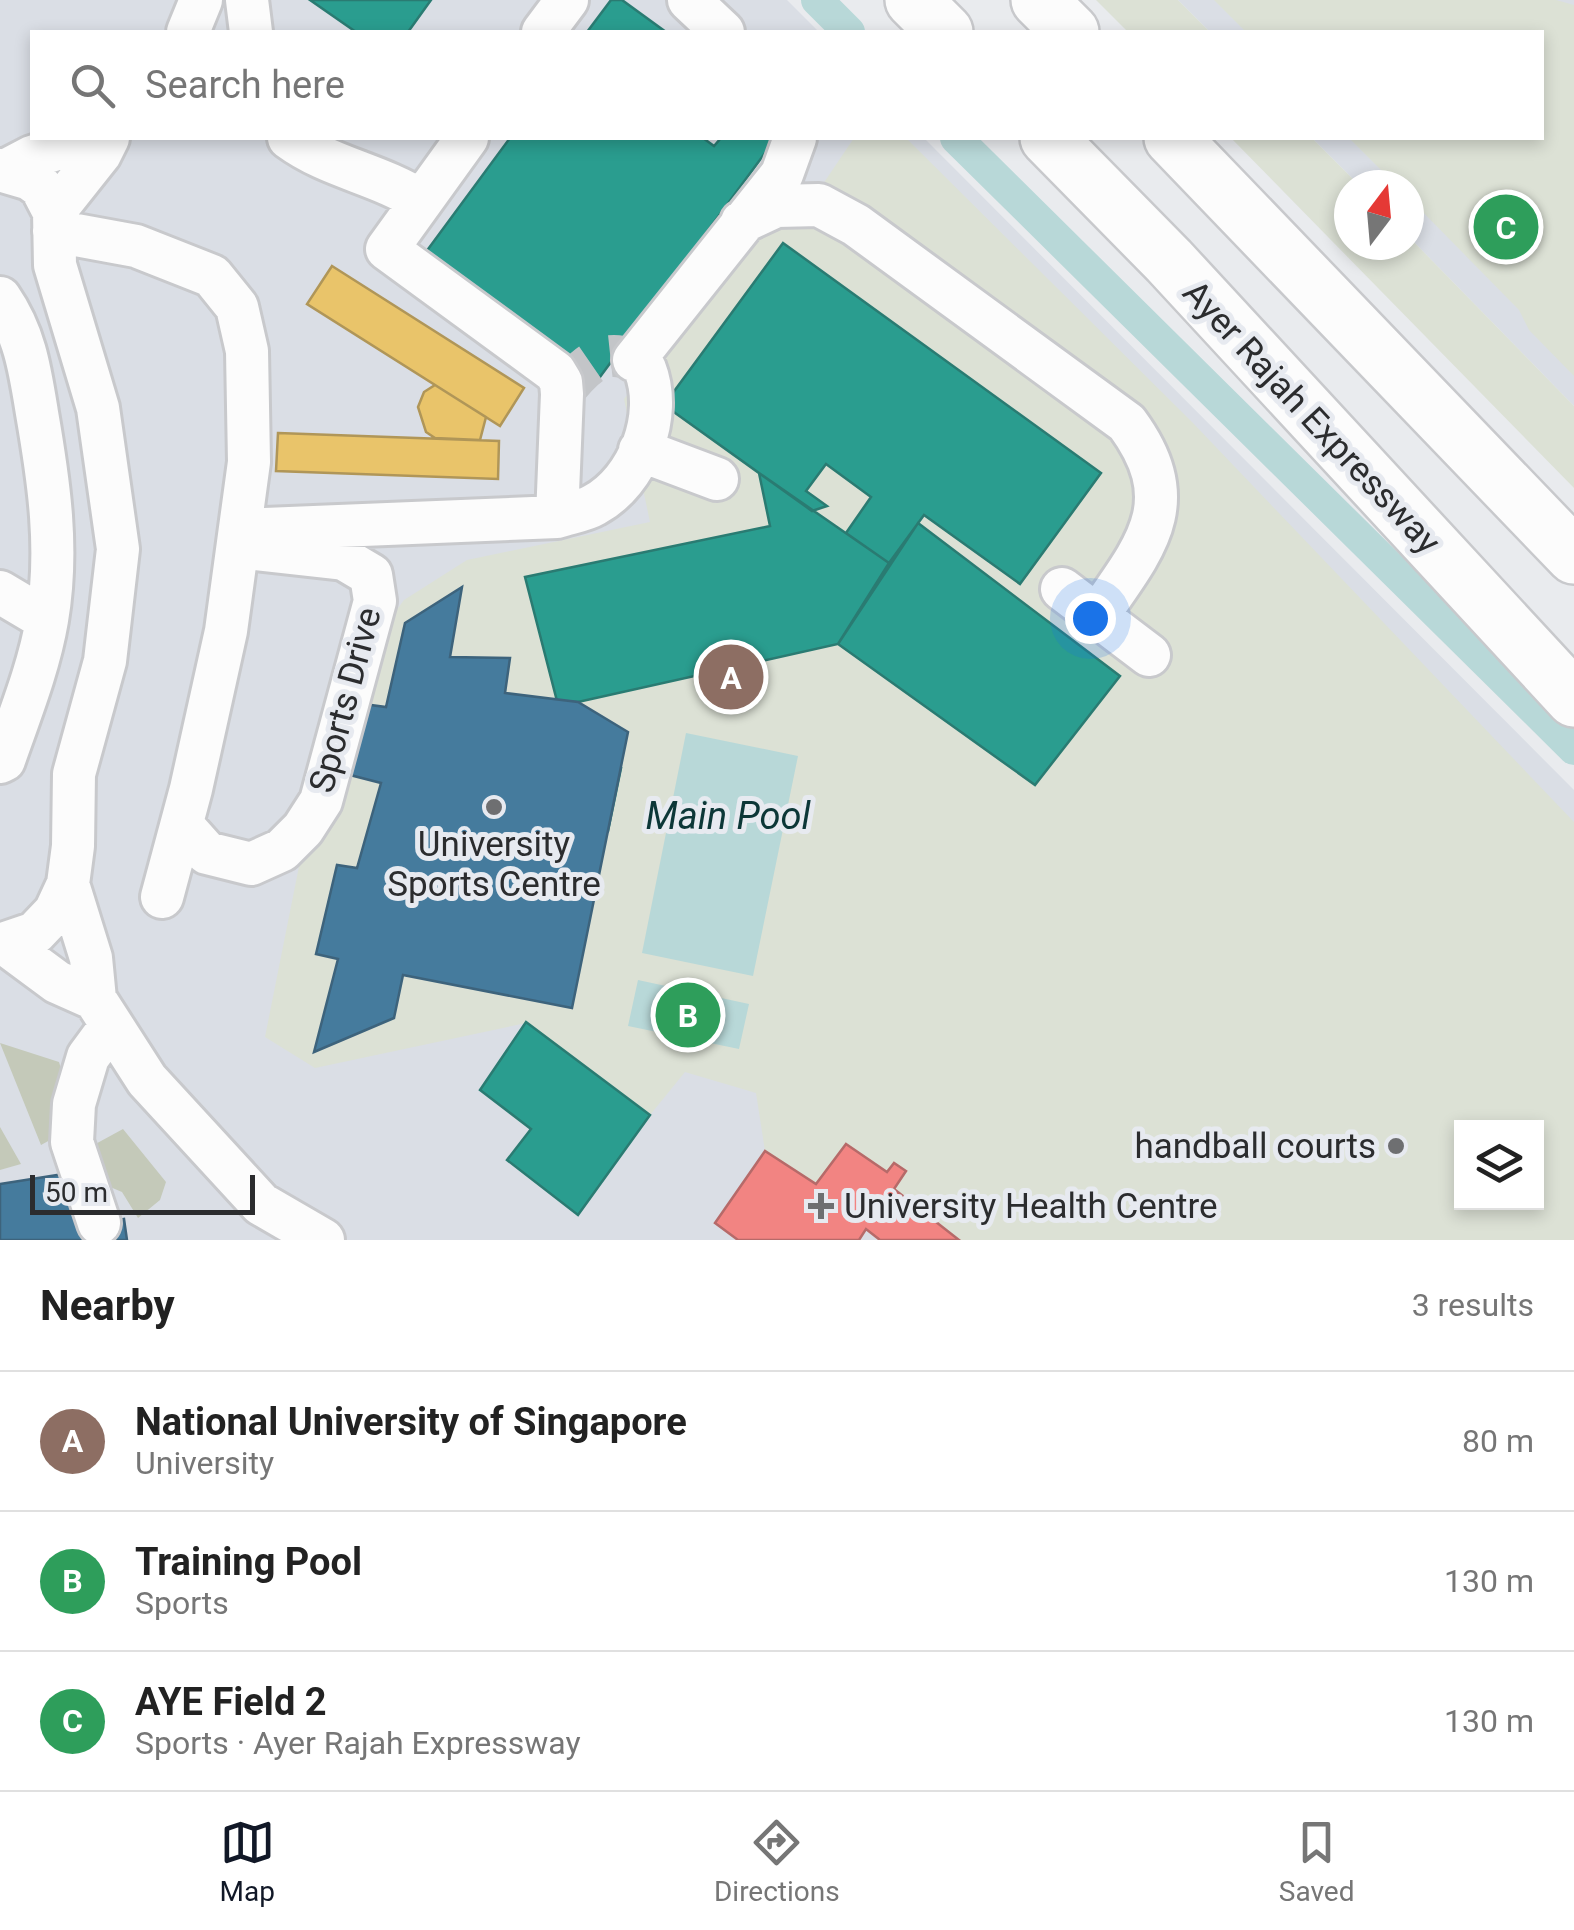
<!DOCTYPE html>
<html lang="en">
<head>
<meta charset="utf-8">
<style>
  body { margin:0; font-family:Roboto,sans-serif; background:#f2f2f2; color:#222 }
  .controls { position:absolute; right:30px; bottom:30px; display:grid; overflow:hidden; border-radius:0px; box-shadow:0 5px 15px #0003 }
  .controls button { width:90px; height:90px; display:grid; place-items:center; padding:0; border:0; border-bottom:2px solid #e0e0e0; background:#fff; color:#222; font:50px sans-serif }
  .compass { position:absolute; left:1334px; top:170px; width:90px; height:90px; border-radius:50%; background:#fff; box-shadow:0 5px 15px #0003; rotate:16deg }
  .scale { position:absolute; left:30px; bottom:25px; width:225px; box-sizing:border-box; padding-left:10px; border:5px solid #2b2c2e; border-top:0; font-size:28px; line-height:35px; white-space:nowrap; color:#2b2c2e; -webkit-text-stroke:8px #e7eaf0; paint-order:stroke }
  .you { position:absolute; left:1090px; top:618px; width:35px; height:35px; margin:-25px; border:8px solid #fff; border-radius:50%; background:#1a73e8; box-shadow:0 0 0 15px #1a73e833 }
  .badge { display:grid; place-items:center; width:65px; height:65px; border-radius:50%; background:#111827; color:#fff; font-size:32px; font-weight:700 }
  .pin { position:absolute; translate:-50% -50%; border:5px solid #fff; box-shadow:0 2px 10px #0006 }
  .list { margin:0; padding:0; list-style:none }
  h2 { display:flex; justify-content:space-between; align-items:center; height:130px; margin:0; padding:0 40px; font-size:42px }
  h2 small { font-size:32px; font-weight:400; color:#767676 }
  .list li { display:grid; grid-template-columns:65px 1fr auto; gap:30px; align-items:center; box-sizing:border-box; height:140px; padding:0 40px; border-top:2px solid #e0e0e0 }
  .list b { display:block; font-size:38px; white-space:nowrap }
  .list p { margin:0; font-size:32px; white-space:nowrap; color:#767676 }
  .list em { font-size:32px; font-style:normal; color:#767676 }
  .icon { flex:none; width:55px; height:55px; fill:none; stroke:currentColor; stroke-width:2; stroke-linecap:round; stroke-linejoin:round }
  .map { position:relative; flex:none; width:1574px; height:1240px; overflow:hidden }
  .search { position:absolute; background:#fff; box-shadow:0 5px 15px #0003; left:30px; right:30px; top:30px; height:110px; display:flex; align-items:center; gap:25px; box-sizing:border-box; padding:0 35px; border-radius:0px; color:#767676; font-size:38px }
  .sheet { height:550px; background:#fff }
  nav { display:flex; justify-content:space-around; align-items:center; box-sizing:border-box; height:140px; border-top:2px solid #e0e0e0; background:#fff; font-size:28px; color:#767676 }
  nav a { display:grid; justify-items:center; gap:5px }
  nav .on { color:#111827 }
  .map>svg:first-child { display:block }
</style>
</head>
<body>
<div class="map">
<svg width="1574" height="1240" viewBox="0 0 1574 1240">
  <rect width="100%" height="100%" fill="#e9ebee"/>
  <!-- built -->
  <path fill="#dadee5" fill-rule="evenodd" d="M0 0H787L819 32H32V138H924L1574 790V1240H0ZM1462 1128H1536V1202H1462Z
    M1178 0H1574V406L1409 237V185H1359L1312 138H1542V32H1210Z"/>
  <!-- green -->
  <path fill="#dce1d5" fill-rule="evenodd" d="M1096 0H1178L1210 32H1128Z
    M1214 0H1556L1574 5V376L1529 330 1519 310 1409 198V185H1396L1349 138H1542V32H1246Z
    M854 138H906L1192 422 1574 822V1240H959L894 1189 887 1172 846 1145 816 1184 765 1151 756 1093 685 1072 650 1115 526 1023 315 1068 265 1037 333 696 404 600 467 560 650 522 624 399 775 209 796 224ZM1462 1128H1536V1202H1462Z
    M1231 138H1312L1359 185H1349V245H1409V237L1574 406V488Z"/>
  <!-- forest -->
  <path fill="#c4c9b9" d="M0 1043 59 1062 66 1085 61 1134 41 1145Z
    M0 1127 21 1164 0 1170Z
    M123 1129 166 1182 160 1200 138 1218 122 1192 103 1184 90 1147Z"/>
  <!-- water -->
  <path fill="#b8d8d8" d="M686 733 798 756 753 976 642 953Z
    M638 980 749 1004 739 1049 628 1026Z"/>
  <!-- homes -->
  <path fill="#e9c46a" stroke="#b09658" stroke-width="2.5" d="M332 266 524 388 500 426 307 304Z
    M435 385 486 417 480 440 435 438 426 432 418 407 424 392Z
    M278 433 499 441 498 479 276 471Z"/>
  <!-- schools -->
  <path fill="#2a9d8f" stroke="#2a7b72" stroke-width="2.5" d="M310 0H431L408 32H356Z
    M611 0H622L666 32H587Z
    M510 138H703L714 146 721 138H776L597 381 423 256Z
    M783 243 1101 473 1020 584 924 515 889 563 846 533 871 497 826 464 806 491 827 506 812 511 664 405Z
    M759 473 889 563 838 644 578 702 557 701 525 577 770 526Z
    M918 523 1120 676 1035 785 838 644Z
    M600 765 621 768 608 831 588 828Z
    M526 1022 650 1115 578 1215 507 1160 531 1129 480 1090Z"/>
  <!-- health -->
  <path fill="#f28482" stroke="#b66a69" stroke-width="2.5" d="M846 1144 887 1172 894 1163 906 1171 894 1189 959 1240H880L866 1229 859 1240H738L715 1223 765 1151 816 1184Z"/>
  <!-- public -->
  <path fill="#457b9d" stroke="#3d637c" stroke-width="2.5" d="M462 587 450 657 510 658 505 693 578 702 628 732 572 1008 403 975 394 1018 314 1052 338 959 316 954 337 865 357 868 381 783 350 775 363 704 386 707 405 623Z
    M70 1173 79 1227 124 1219 127 1240H0V1184Z"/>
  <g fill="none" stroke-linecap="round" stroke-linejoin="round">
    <!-- canal -->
    <path stroke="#b8d8d8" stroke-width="32" d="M817 0 849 32
      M956 138 1574 749"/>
    <!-- minor-tunnel -->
    <path stroke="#c3c5c8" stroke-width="42" stroke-dasharray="42 21" stroke-linecap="butt" d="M562 394C585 364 609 340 645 369"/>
    <!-- minor casing -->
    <g stroke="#c8c9cc" stroke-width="48">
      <path id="minor" d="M247 0 251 32
        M689 0 723 32
        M188 32 201 0
        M543 32 567 0
        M289 138C330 168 377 173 421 201
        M467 138 387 249 555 372 561 382 562 394 557 517
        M0 170 30 179 41 187 54 212 55 265 98 408 118 549 105 661 74 774 73 846 68 884 55 912 35 933 0 945
        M7 170 32 157 90 138
        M54 212 100 154 108 138
        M742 222 776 206 819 205 856 225 1127 423C1185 502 1146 546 1098 615
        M54 231 136 246 212 276 237 307 247 351 249 462 226 631 191 789 162 897
        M0 298C25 334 30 370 37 413 49 482 59 550 47 620 39 667 20 714 4 760L0 762
        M634 360 782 174 795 138
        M640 450 717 479
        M265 529 557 517C568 513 584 511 594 505 639 481 663 415 645 369
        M1062 589 1149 655
        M0 592 47 620
        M182 825 207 853 251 864 282 850 303 829 321 801 375 601 371 575 344 559 238 547
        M68 884 91 958 95 999 147 1080 261 1204 323 1240
        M7 945 57 982 95 999
        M99 1223 72 1142 74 1104 88 1057 110 1027"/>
    </g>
    <!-- highway casing -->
    <g stroke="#c8c9cc" stroke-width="60">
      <path id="highway" d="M913 0 945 32
        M1039 0 1071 32
        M1048 138 1169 261 1574 699
        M1172 138 1574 556"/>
    </g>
    <!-- minor -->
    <use href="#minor" stroke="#fcfcfc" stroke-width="42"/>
    <!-- highway -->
    <use href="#highway" stroke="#fcfcfc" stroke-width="55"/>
  </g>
  <!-- markers -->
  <g fill="#6e6f71" stroke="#e7eaf0" stroke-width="4">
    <circle cx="494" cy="807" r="10"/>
    <circle cx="1396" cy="1146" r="10"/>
    <path d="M816 1191h10v10h10v10h-10v10h-10v-10h-10v-10h10z"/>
  </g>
  <g text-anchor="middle" stroke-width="10" stroke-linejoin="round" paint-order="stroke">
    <!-- street labels -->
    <g font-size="35" fill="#2b2c2e" stroke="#e7eaf0">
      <text transform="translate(1312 417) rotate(47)" y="12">Ayer Rajah Expressway</text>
      <text transform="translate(345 700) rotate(-75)" y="12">Sports Drive</text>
    </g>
    <!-- poi labels -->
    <g font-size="35" fill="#2b2c2e" stroke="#e7eaf0">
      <text x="494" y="856">University<tspan x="494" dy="40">Sports Centre</tspan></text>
      <text x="1376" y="1158" text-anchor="end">handball courts</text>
      <text x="844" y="1218" text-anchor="start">University Health Centre</text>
    </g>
    <!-- water labels -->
    <g font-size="38" font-style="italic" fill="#0c3737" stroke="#e7eaf0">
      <text x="728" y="829">Main Pool</text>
    </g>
  </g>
</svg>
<div class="controls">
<button><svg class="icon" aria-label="layers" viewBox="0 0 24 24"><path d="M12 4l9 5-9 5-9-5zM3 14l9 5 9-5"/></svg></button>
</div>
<svg class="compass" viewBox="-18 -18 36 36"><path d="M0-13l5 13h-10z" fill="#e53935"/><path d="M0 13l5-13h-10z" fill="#767676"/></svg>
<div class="scale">50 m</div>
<div class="you"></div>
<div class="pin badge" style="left:731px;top:677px;background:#8d6e63">A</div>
<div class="pin badge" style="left:688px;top:1015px;background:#2e9e5b">B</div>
<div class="pin badge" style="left:1506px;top:227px;background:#2e9e5b">C</div>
<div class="search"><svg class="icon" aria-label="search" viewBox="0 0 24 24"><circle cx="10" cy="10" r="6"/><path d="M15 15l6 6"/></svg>Search here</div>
</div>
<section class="sheet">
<h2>Nearby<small>3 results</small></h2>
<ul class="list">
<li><span class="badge" style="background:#8d6e63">A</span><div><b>National University of Singapore</b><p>University</p></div><em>80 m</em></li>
<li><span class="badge" style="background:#2e9e5b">B</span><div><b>Training Pool</b><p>Sports</p></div><em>130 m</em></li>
<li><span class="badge" style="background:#2e9e5b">C</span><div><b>AYE Field 2</b><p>Sports · Ayer Rajah Expressway</p></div><em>130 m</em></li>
</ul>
</section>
<nav>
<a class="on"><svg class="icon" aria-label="map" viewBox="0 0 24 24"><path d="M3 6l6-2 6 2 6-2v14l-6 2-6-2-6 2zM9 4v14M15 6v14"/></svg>Map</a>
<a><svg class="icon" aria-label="directions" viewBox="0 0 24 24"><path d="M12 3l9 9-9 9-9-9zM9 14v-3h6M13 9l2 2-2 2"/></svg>Directions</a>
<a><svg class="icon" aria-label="saved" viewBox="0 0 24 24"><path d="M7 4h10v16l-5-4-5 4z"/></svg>Saved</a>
</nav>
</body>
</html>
